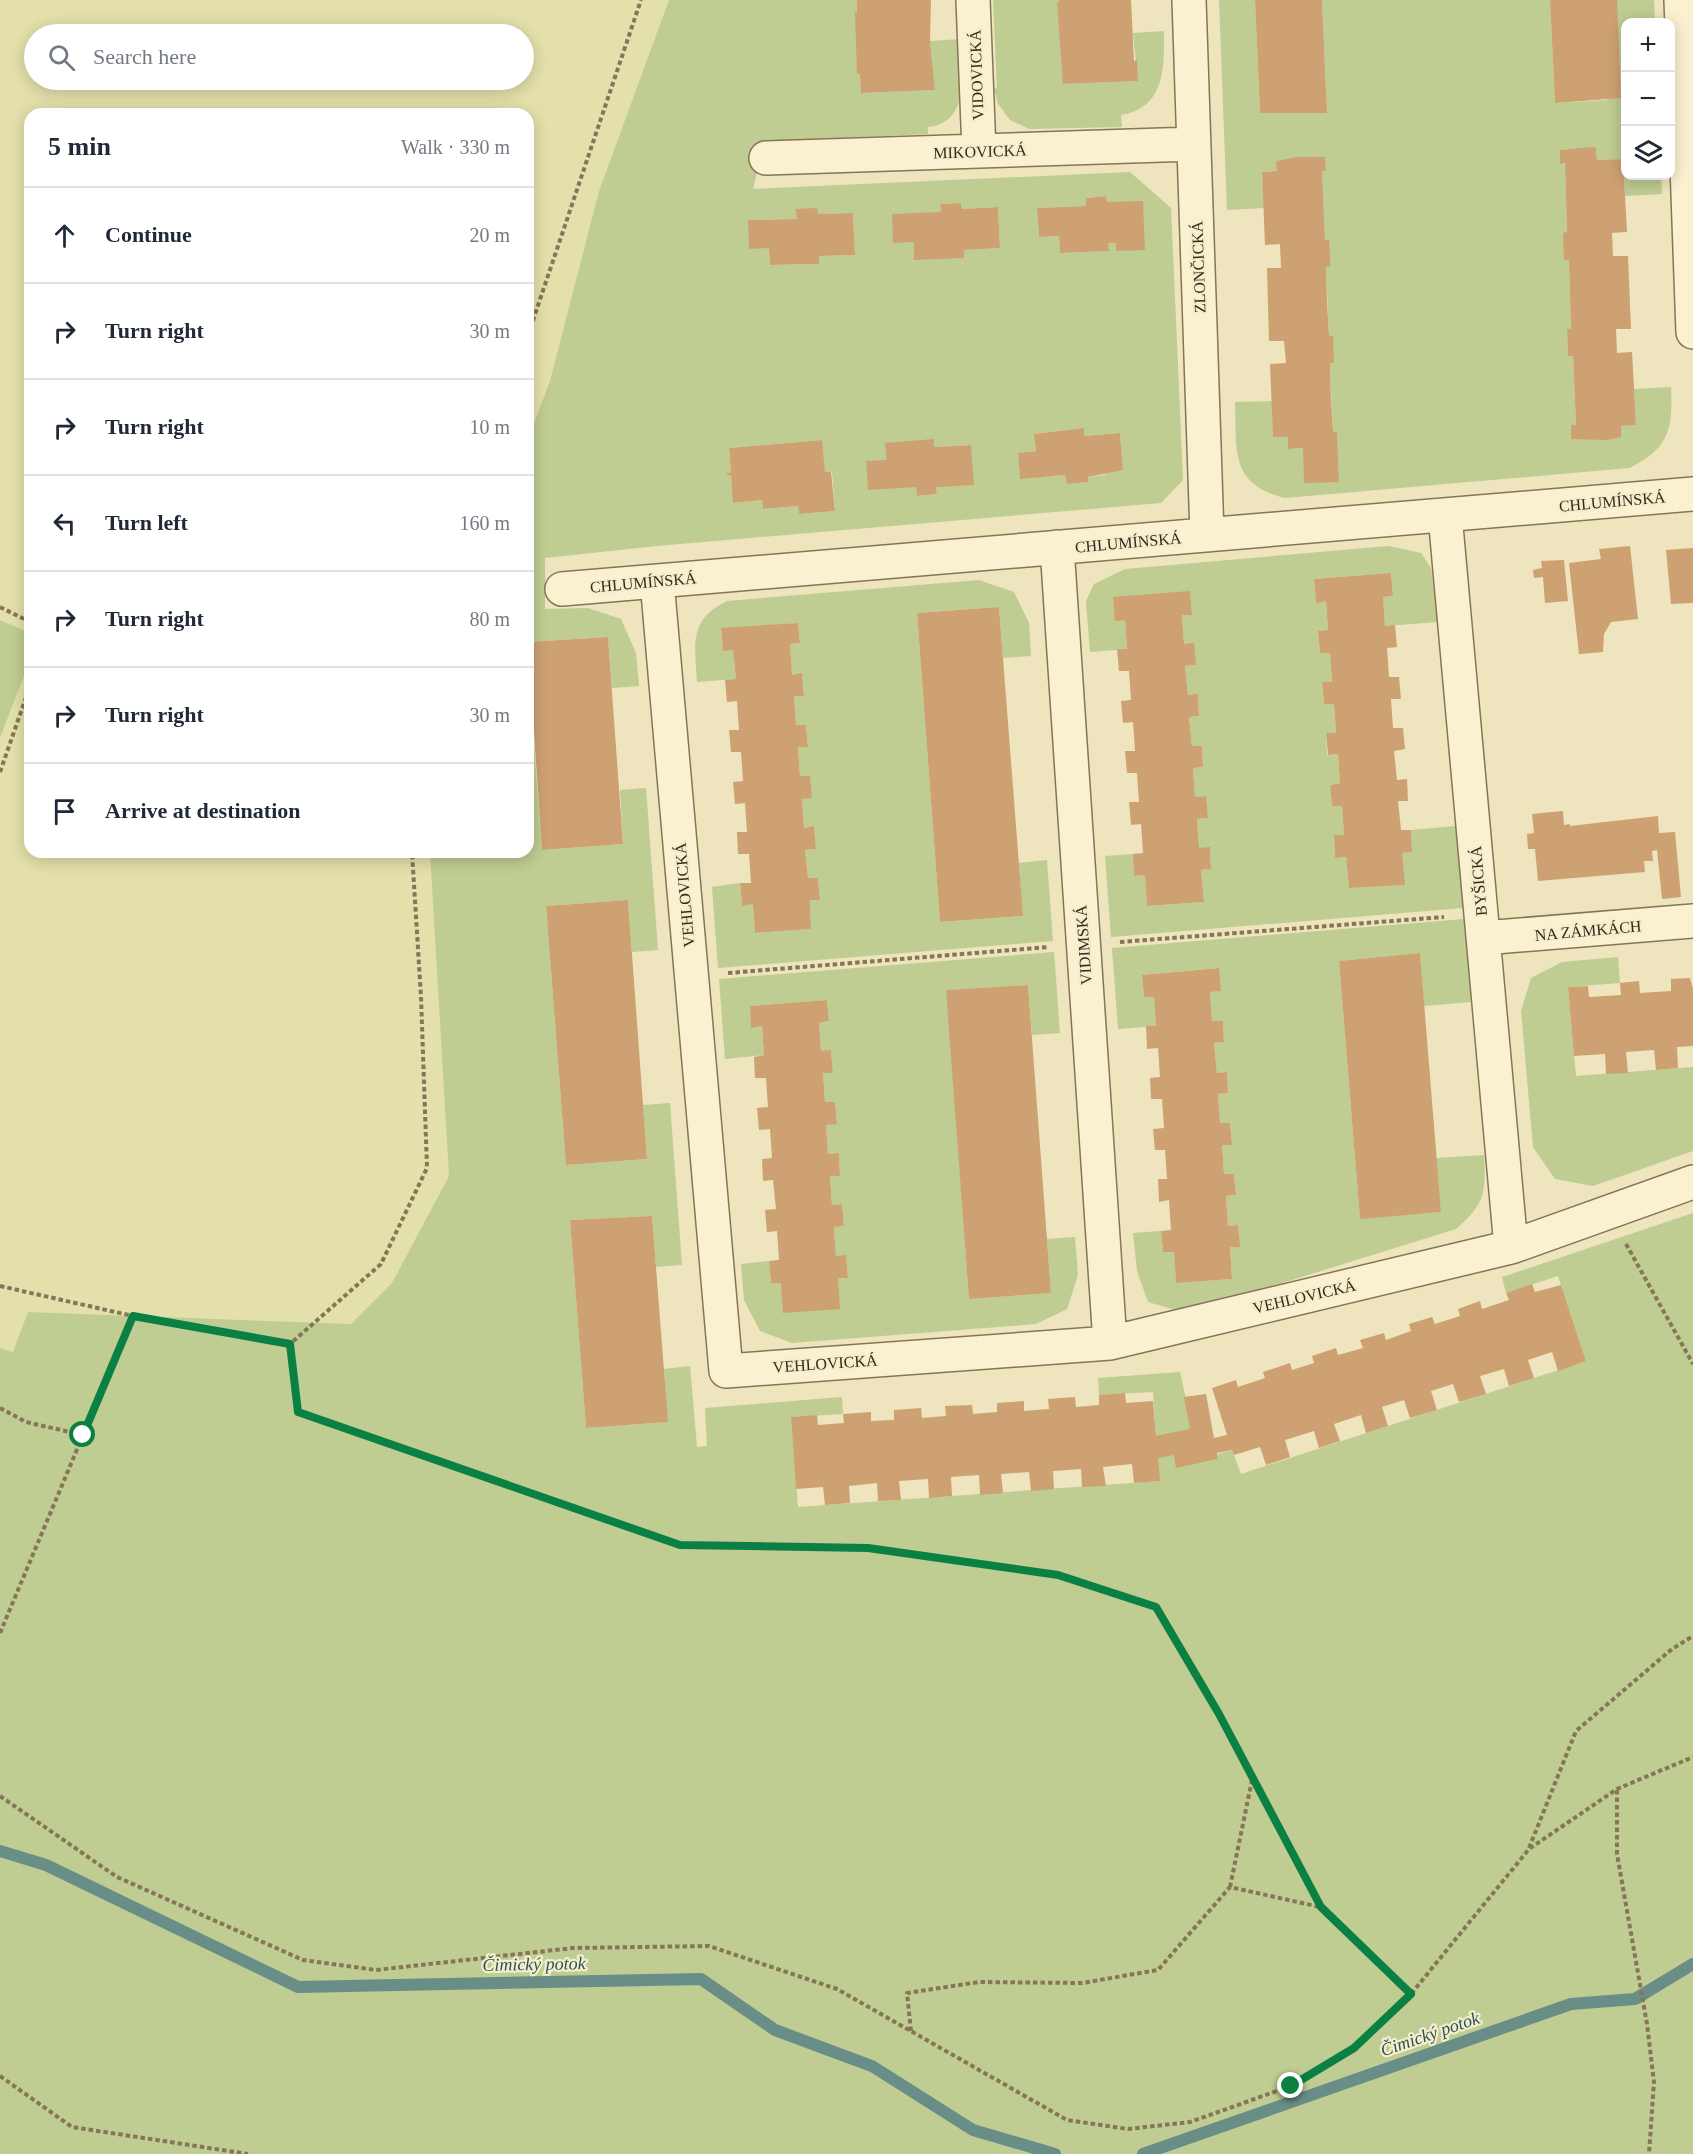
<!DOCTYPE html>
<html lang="en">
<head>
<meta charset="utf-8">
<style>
  body { margin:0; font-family:"Times New Roman",serif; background:#f2f2f3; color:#1f2937 }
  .controls { position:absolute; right:18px; top:18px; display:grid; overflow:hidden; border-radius:12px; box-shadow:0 3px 15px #0003 }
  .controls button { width:54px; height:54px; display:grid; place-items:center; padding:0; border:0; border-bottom:2px solid #e0e1e3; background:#fff; color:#1f2937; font:30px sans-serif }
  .stop { position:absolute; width:18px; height:18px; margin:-14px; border:4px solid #0b8043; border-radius:50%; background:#fff }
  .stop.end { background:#0b8043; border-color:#fff; box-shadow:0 2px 6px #0008 }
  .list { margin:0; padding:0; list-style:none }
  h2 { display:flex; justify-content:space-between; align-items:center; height:78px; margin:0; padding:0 24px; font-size:26px }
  h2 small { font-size:20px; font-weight:400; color:#747a83 }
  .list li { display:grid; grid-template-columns:39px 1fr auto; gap:18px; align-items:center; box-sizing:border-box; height:96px; padding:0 24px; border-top:2px solid #e0e1e3 }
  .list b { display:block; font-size:22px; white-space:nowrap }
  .list em { font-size:20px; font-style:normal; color:#747a83 }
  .icon { flex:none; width:33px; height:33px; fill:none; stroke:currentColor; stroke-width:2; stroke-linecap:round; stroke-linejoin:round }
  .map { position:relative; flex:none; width:1693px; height:2154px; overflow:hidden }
  .search { position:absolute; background:#fff; box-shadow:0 3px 15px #0003; left:24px; top:24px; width:510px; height:66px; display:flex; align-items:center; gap:15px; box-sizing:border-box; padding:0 21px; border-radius:33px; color:#747a83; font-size:22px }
  .panel { position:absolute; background:#fff; box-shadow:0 3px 15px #0003; left:24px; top:108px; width:510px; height:750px; border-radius:18px }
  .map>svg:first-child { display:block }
</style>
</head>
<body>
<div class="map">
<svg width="1693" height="2154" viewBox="0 0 1693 2154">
  <rect width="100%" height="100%" fill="#eee4bd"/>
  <!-- farmland -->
  <path fill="#e4e0ab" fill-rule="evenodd" d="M0 0H669L599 191 550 381 528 439V114H30V633L0 620ZM34 34H524V80H34Z
    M30 660V852H430L449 1176 392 1283 351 1324 29 1312 13 1352 0 1348V738Z"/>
  <!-- green -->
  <path fill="#bfcc92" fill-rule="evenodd" d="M669 0H857V74H860L862 93 935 90 930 41 961 39C961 71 972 122 928 127V134L765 141 753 189 1130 172 1171 208 1183 480 1161 503 657 546 545 558V609L588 608 621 619 636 653 639 686 612 688 608 637 528 642V439L550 381 599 191ZM1106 196 1107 202 1145 249 1116 251V243H1108V251L1060 253 1059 236 1039 237 1037 208 1086 206V198ZM961 203 962 209 998 207 1000 248 964 250 914 259V242L941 212 940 204ZM795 209 818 214 853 213 855 255 819 256V264L770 265 769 248 748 220 797 219ZM1083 428 1084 436 1120 433 1123 473 1122 470 1105 472V475L1088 477V482L1068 484 1065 475 1020 478 1018 453 1036 451 1035 434ZM821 440 825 472H832L835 511 799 514 798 506 763 509 762 500 734 503 731 475 727 473 731 472 729 448ZM885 443 934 447 971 445 936 487 937 494 917 496 916 487 886 460Z
    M993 0H1060L1057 4 1064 84 1138 81 1133 33 1164 31C1164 67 1166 107 1121 115L1122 127 1029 129 1010 120 998 104 994 89 997 88Z
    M1219 0H1255L1260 113H1327L1322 0H1550L1555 103 1607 100 1617 0H1654L1655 22H1626V176H1661L1662 194 1625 196 1623 159 1597 160 1596 148 1560 164 1565 163 1567 232 1564 260H1569L1571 329 1567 330 1568 356H1573L1576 425 1571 439 1621 437V426L1636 425 1634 389 1671 387C1673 429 1669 449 1629 468L1285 498C1229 484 1237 450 1235 402L1272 401 1273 437H1288V449L1303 448 1339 481 1337 433 1333 432 1330 363H1334L1329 336 1326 267H1330L1325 240 1322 171H1326L1325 158 1296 157 1277 161V171L1262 172 1264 208 1227 210Z
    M1389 546 1421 553 1431 568 1438 622 1385 626 1383 597 1393 596 1391 573 1314 579 1316 602 1326 601 1328 630 1318 631 1320 653H1330L1332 682 1322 683 1324 704H1334L1336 733 1326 734 1327 755 1338 754 1340 783 1330 785 1332 806H1342L1344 835 1334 836 1335 858 1346 857 1349 888 1404 885 1402 853 1412 852 1411 830 1456 826 1463 908 1111 937 1105 856 1133 854 1134 876 1145 875 1147 906 1204 902 1201 870 1211 869 1210 848H1199L1197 819 1208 818 1206 796 1195 797 1193 768 1203 767 1202 746H1192L1189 717 1199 716 1198 695H1188L1185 666 1196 665 1184 644 1182 615 1192 614 1190 591 1125 620 1127 649 1090 652 1086 601 1094 584 1125 569Z
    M979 580 1014 592 1029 623 1031 656 1003 658 999 607 917 613 940 922 1022 916 1019 863 1047 860 1053 941 718 968 712 887 740 883 742 905 753 904 755 933 811 929 810 900 820 899 818 878H808L805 850 816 849 814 827 804 828 802 799 810 776H800L798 747 808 746 806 725H796L794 696 804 695 802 674 792 675 790 644 800 643 798 623 721 629 723 650H733L736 679 697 682C695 645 688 620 727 601Z
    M0 620 30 633V660L0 738Z
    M528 667 542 850 623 844 620 790 646 788 658 950 632 952 628 900 546 906 566 1165 647 1159 643 1105 670 1103 682 1265 656 1267 652 1216 570 1220 586 1428 667 1422 664 1369 690 1366 697 1447 707 1446 705 1408 842 1397 843 1414 791 1417 798 1507 1159 1481 1153 1392 1099 1395 1098 1378 1180 1372 1200 1463 1218 1459V1454L1232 1450 1241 1474 1586 1361 1558 1276 1506 1293 1502 1277 1693 1213V2154H0V1348L13 1352 28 1312 351 1324 392 1283 449 1176 430 852H528Z
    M1464 919 1471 1002 1424 1006 1420 953 1339 961 1360 1218 1441 1212 1436 1158 1484 1155C1486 1193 1485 1204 1456 1229L1186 1313 1148 1302 1137 1271 1133 1233 1161 1231 1163 1252H1174L1176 1283 1232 1279 1230 1247H1239L1238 1225 1228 1226 1226 1196 1236 1195 1234 1174H1224L1222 1145 1232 1144 1230 1123H1220L1218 1094 1228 1093 1227 1072 1217 1073 1214 1043 1224 1042 1223 1021H1212L1210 992 1221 991 1218 968 1142 975 1144 997H1154L1156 1026 1118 1029 1112 948Z
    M1054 952 1060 1033 1032 1035 1028 985 947 990 969 1299 1051 1293 1047 1239 1075 1237 1078 1275 1067 1309 1036 1324 792 1343 760 1331 744 1300 741 1264 769 1261 771 1283 848 1277 846 1256H836L834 1227 844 1226 842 1204 832 1205 830 1176 840 1175 839 1153 828 1154 826 1125 837 1123 835 1102H825L823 1073 833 1072 831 1051H821L819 1023 829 1021 827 1000 750 1006 751 1027 762 1026 764 1055 725 1059 719 979Z
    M1618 957 1620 983 1568 987 1576 1076 1693 1067V1151L1593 1186 1555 1179 1533 1147 1521 1011 1531 978 1562 962Z"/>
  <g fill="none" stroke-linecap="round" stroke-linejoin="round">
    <!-- stream -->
    <path stroke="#698d87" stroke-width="12" d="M0 1851 46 1865 298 1987 701 1979 775 2030 872 2066 973 2130 1055 2154
      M1143 2154 1571 2004 1635 1999 1693 1964"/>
  </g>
  <!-- building -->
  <path fill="#cda172" d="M857 0H931L930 41 935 90 861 93 860 74H857L855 12H857Z
    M1060 0H1131L1134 61 1137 60 1138 81 1063 84 1057 3Z
    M1255 0H1322L1327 113H1260Z
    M1550 0H1617L1621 98 1555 103Z
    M1594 147 1596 148 1597 160 1623 159 1627 232 1612 233 1613 256H1628L1631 329H1616L1617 353 1632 352 1636 425 1621 426V437L1607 440 1571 439V425H1576L1573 356H1568L1567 329H1571L1569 260H1564L1563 233 1567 232 1565 163 1560 164V150Z
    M1296 157H1325L1326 171H1322L1325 240H1329L1330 254V267H1326L1327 302 1329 336H1333L1334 363H1330L1331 398 1333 432H1337L1339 482 1304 483 1303 448 1288 449V437H1273L1270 364 1286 363 1284 341H1269L1267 268H1281L1280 244 1265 245 1262 172 1277 171 1276 161Z
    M1106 196 1107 202 1143 201 1145 250 1116 251V243H1108L1109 251 1060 253 1059 236 1039 237 1037 208 1086 206V198Z
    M961 203 962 209 998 207 1000 248 964 250V258L914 260V242L893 243 892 214 941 212 940 204Z
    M817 208 818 214 853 213 855 255 819 256V264L770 265 769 248 749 249 748 220 797 219 795 209Z
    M1084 428V436L1120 433 1123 470 1088 477V482L1067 484 1065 475 1020 479 1018 453 1036 451 1034 434Z
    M934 439V447L971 445 974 485 936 487 937 494 917 496 916 487 868 490 866 461 886 460 885 443Z
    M822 440 825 472H831L835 511 799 514 798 506 763 509 762 500 733 503 731 475H727V473L731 472 729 448Z
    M1630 546 1638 619 1611 622 1604 634 1603 652 1579 654 1569 563 1601 559 1599 549Z
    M1693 548V603L1671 604 1666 550Z
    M1564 560 1568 601 1545 603 1543 577 1534 578 1533 570 1542 568 1541 561Z
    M1391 573 1393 596 1383 597 1385 626 1395 625 1397 647 1387 648 1389 677H1399L1401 699H1391L1393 728H1403L1405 749 1394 751 1397 780 1407 779 1408 801H1398L1401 830H1411L1412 852 1402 853 1405 885 1349 888 1346 857 1335 858 1334 835H1344L1342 806H1332L1330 785 1340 783 1338 754 1328 755 1326 733H1336L1334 704H1324L1322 682H1332L1330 653H1320L1318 631 1328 630 1326 601 1316 603 1314 579Z
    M1190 591 1192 615H1182L1184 644 1194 643 1196 665 1185 666 1188 695 1198 694 1199 716 1189 717 1192 746H1202L1203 767 1193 768 1195 797 1206 796 1208 818 1197 819 1199 848 1210 847 1211 869 1201 870 1204 902 1147 906 1145 875 1134 876 1133 854 1143 853 1141 824 1131 825 1129 802H1139L1137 773H1127L1125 751H1135L1133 722 1123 723 1121 701 1131 700 1129 671H1119L1117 649H1127L1125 620 1115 621 1113 597Z
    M999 607 1023 916 940 922 917 613Z
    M798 623 800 643 790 644 792 675 802 673 804 696H794L796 725H806L808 747H798L800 776H810L812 798 802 799 804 828 814 826 816 849 805 850 808 878H818L820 900H810L811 929 755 933 753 904 742 906 740 883H751L749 854H738L737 832H747L745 803 735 804 733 782 743 781 741 752H731L729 730H739L737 701 727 702 725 680 736 679 733 650 723 651 721 628Z
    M608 637 623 844 542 850 528 642Z
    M1563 811 1564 825 1570 824V826L1658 816 1659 833 1675 832 1681 897 1662 899 1657 850 1652 851 1653 861H1644L1645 872 1538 881 1535 849H1528L1527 834 1534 833 1532 814Z
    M628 900 647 1159 566 1165 546 906Z
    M1420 953 1441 1212 1360 1219 1339 961Z
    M1219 968 1221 991 1210 992 1212 1021H1223L1224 1042 1214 1043 1217 1073 1227 1072 1228 1093 1218 1094 1220 1123H1230L1232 1145H1222L1224 1174H1234L1236 1195 1226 1196 1228 1226 1238 1225 1240 1247H1230L1232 1279 1176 1283 1174 1252H1163L1161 1231 1171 1230 1169 1200 1159 1202 1158 1179H1167L1165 1150H1155L1153 1129 1164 1128 1162 1099H1151L1150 1078 1160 1077 1158 1048 1147 1049 1146 1026H1156L1154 997H1144L1142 975Z
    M1690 978 1693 989V1046L1677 1047 1678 1068 1656 1070 1654 1050 1626 1052 1628 1073 1606 1074 1605 1054 1574 1056 1568 987 1588 986 1589 997 1621 995 1620 983 1639 981 1640 993 1671 991V979Z
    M1028 985 1051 1293 969 1299 946 990Z
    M827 1000 829 1021 819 1023 821 1051 831 1050 833 1073H823L825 1102H835L837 1124 826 1125 828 1154 839 1153 840 1176H830L832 1205 842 1204 844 1226 834 1227 836 1256 846 1255 848 1278H838L840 1309 783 1313 781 1283H771L769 1261 779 1260 777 1231 767 1232 765 1210 776 1209 773 1180 763 1181 762 1159 772 1158 770 1129 759 1130 757 1108 768 1107 766 1078H755L754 1057 764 1055 762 1026 751 1028 750 1006Z
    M652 1216 668 1422 586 1428 570 1220Z
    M1532 1284 1535 1292 1561 1285 1586 1361 1558 1371 1552 1352 1528 1360 1534 1378 1509 1386 1504 1369 1480 1376 1486 1394 1459 1402 1453 1384 1431 1391 1437 1410 1410 1418 1404 1400 1382 1407 1388 1426 1366 1433 1361 1415 1334 1424 1340 1441 1319 1448 1314 1431 1285 1440 1290 1457 1266 1465 1260 1447 1234 1455 1232 1450 1217 1453 1218 1459 1176 1468 1174 1455 1158 1458 1160 1481 1134 1483 1132 1464 1103 1467 1106 1486 1082 1487 1081 1469 1053 1471 1054 1489 1031 1491 1029 1472 1001 1474 1003 1493 980 1495 979 1475 951 1477 952 1496 929 1498 928 1479 899 1481 901 1500 878 1501 877 1483 849 1486 850 1503 825 1505 823 1487 796 1489 791 1417 817 1415 818 1425 844 1423 843 1414 871 1412V1421L894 1420V1410L921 1408 922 1418 946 1416 945 1406 972 1405 973 1414 997 1412V1403L1024 1401V1411L1049 1409 1048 1399 1075 1397 1076 1407 1099 1405V1395L1125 1393 1126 1403 1153 1401 1156 1436 1190 1429 1184 1397 1206 1394 1214 1438 1227 1435 1212 1388 1236 1380 1238 1387 1265 1378 1263 1372 1290 1363 1292 1370 1314 1363 1312 1356 1336 1348 1338 1355 1363 1348 1360 1340 1384 1333 1386 1340 1411 1331 1409 1324 1432 1317 1435 1324 1460 1316 1458 1309 1480 1301 1482 1309 1509 1300 1506 1293Z"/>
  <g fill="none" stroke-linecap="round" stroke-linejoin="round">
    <!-- minor casing -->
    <g stroke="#867556" stroke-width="36">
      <path id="minor" d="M973 0 979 151
        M1189 0 1207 535
        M1681 0 1693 332
        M766 158 1193 144
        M1445 515 1511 1247
        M1057 547 1110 1343
        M657 581 726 1371 1110 1343 1511 1247 1693 1182
        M562 589 1693 494
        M1483 938 1693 921"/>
    </g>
    <!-- path -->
    <path stroke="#867556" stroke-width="4" stroke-dasharray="4.5 3" stroke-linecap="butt" d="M528 335 641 0
      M0 607 30 622
      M0 772 30 686
      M1120 942 1444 917
      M728 973 1049 947
      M1626 1244 1693 1364
      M0 1286 133 1316 290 1344 381 1264 427 1168 421 997 412 852
      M290 1344 298 1412 680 1545 868 1548 1058 1576 1156 1607 1219 1714 1321 1907 1411 1994
      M0 1408 26 1422 83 1435
      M0 1633 133 1316
      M1617 1790V1854L1647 2024 1654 2082 1649 2154
      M0 1796 117 1877 303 1960 376 1970 573 1948 709 1946 837 1989 1067 2120 1128 2129 1190 2122 1291 2086 1354 2048 1411 1994 1529 1849 1617 1789 1693 1757
      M1529 1848 1576 1731 1672 1649 1693 1636
      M1230 1887 1252 1780
      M911 2031 907 1993 979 1982 1082 1983 1158 1970 1230 1887 1320 1907
      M0 2076 72 2127 248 2154"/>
    <!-- minor -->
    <use href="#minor" stroke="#f9f1d0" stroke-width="33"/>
  </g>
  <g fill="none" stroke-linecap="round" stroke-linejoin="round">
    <!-- route -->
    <path stroke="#0b8043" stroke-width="8" d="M83 1435 133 1316 290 1344 298 1412 680 1545 868 1548 1058 1575 1156 1607 1219 1714 1321 1907 1411 1994 1354 2048 1291 2086"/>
  </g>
  <g text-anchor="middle" stroke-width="4.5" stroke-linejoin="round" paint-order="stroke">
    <!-- street labels -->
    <g font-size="16" fill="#352a1b" stroke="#f5eecd">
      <text transform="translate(976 75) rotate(-92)" y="6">VIDOVICKÁ</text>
      <text transform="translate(980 151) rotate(-2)" y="6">MIKOVICKÁ</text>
      <text transform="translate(1198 267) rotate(-92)" y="6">ZLONČICKÁ</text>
      <text transform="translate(1612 501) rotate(-5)" y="6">CHLUMÍNSKÁ</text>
      <text transform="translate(1128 542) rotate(-5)" y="6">CHLUMÍNSKÁ</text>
      <text transform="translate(643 582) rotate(-5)" y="6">CHLUMÍNSKÁ</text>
      <text transform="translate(1478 881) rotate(-95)" y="6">BYŠICKÁ</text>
      <text transform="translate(684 895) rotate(-95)" y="6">VEHLOVICKÁ</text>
      <text transform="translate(1588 930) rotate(-5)" y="6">NA ZÁMKÁCH</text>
      <text transform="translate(1083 945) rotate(-94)" y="6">VIDIMSKÁ</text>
      <text transform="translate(1304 1296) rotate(-13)" y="6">VEHLOVICKÁ</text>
      <text transform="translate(825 1363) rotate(-4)" y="6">VEHLOVICKÁ</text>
    </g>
    <!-- water labels -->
    <g font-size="18" font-style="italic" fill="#2a5455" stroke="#f5eecd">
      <text transform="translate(534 1964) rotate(-1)" y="6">Čimický potok</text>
      <text transform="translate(1430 2034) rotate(-19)" y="6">Čimický potok</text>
    </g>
  </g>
</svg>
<div class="controls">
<button>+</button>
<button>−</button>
<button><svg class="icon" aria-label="layers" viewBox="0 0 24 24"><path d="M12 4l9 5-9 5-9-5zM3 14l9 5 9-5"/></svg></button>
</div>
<div class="stop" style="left:83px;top:1435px"></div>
<div class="stop end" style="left:1291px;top:2086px"></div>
<div class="search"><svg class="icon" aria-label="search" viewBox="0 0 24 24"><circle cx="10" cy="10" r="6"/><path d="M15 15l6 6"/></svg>Search here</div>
<section class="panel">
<h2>5 min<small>Walk · 330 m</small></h2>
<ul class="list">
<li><svg class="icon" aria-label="ahead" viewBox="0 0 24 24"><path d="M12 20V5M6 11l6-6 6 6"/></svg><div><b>Continue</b></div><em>20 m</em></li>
<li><svg class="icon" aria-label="right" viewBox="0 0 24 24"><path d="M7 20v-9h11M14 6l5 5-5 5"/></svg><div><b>Turn right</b></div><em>30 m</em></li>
<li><svg class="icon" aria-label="right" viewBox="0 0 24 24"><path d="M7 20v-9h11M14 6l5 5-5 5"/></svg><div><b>Turn right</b></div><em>10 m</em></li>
<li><svg class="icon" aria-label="left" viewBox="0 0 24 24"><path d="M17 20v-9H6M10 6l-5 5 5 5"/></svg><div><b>Turn left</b></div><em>160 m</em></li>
<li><svg class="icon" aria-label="right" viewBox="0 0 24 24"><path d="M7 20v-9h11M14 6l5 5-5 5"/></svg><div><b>Turn right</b></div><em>80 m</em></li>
<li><svg class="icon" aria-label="right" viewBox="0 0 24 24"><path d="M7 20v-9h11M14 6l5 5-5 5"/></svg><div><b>Turn right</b></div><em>30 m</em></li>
<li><svg class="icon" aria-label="arrive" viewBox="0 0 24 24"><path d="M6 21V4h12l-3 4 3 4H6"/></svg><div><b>Arrive at destination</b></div></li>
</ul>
</section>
</div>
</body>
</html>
